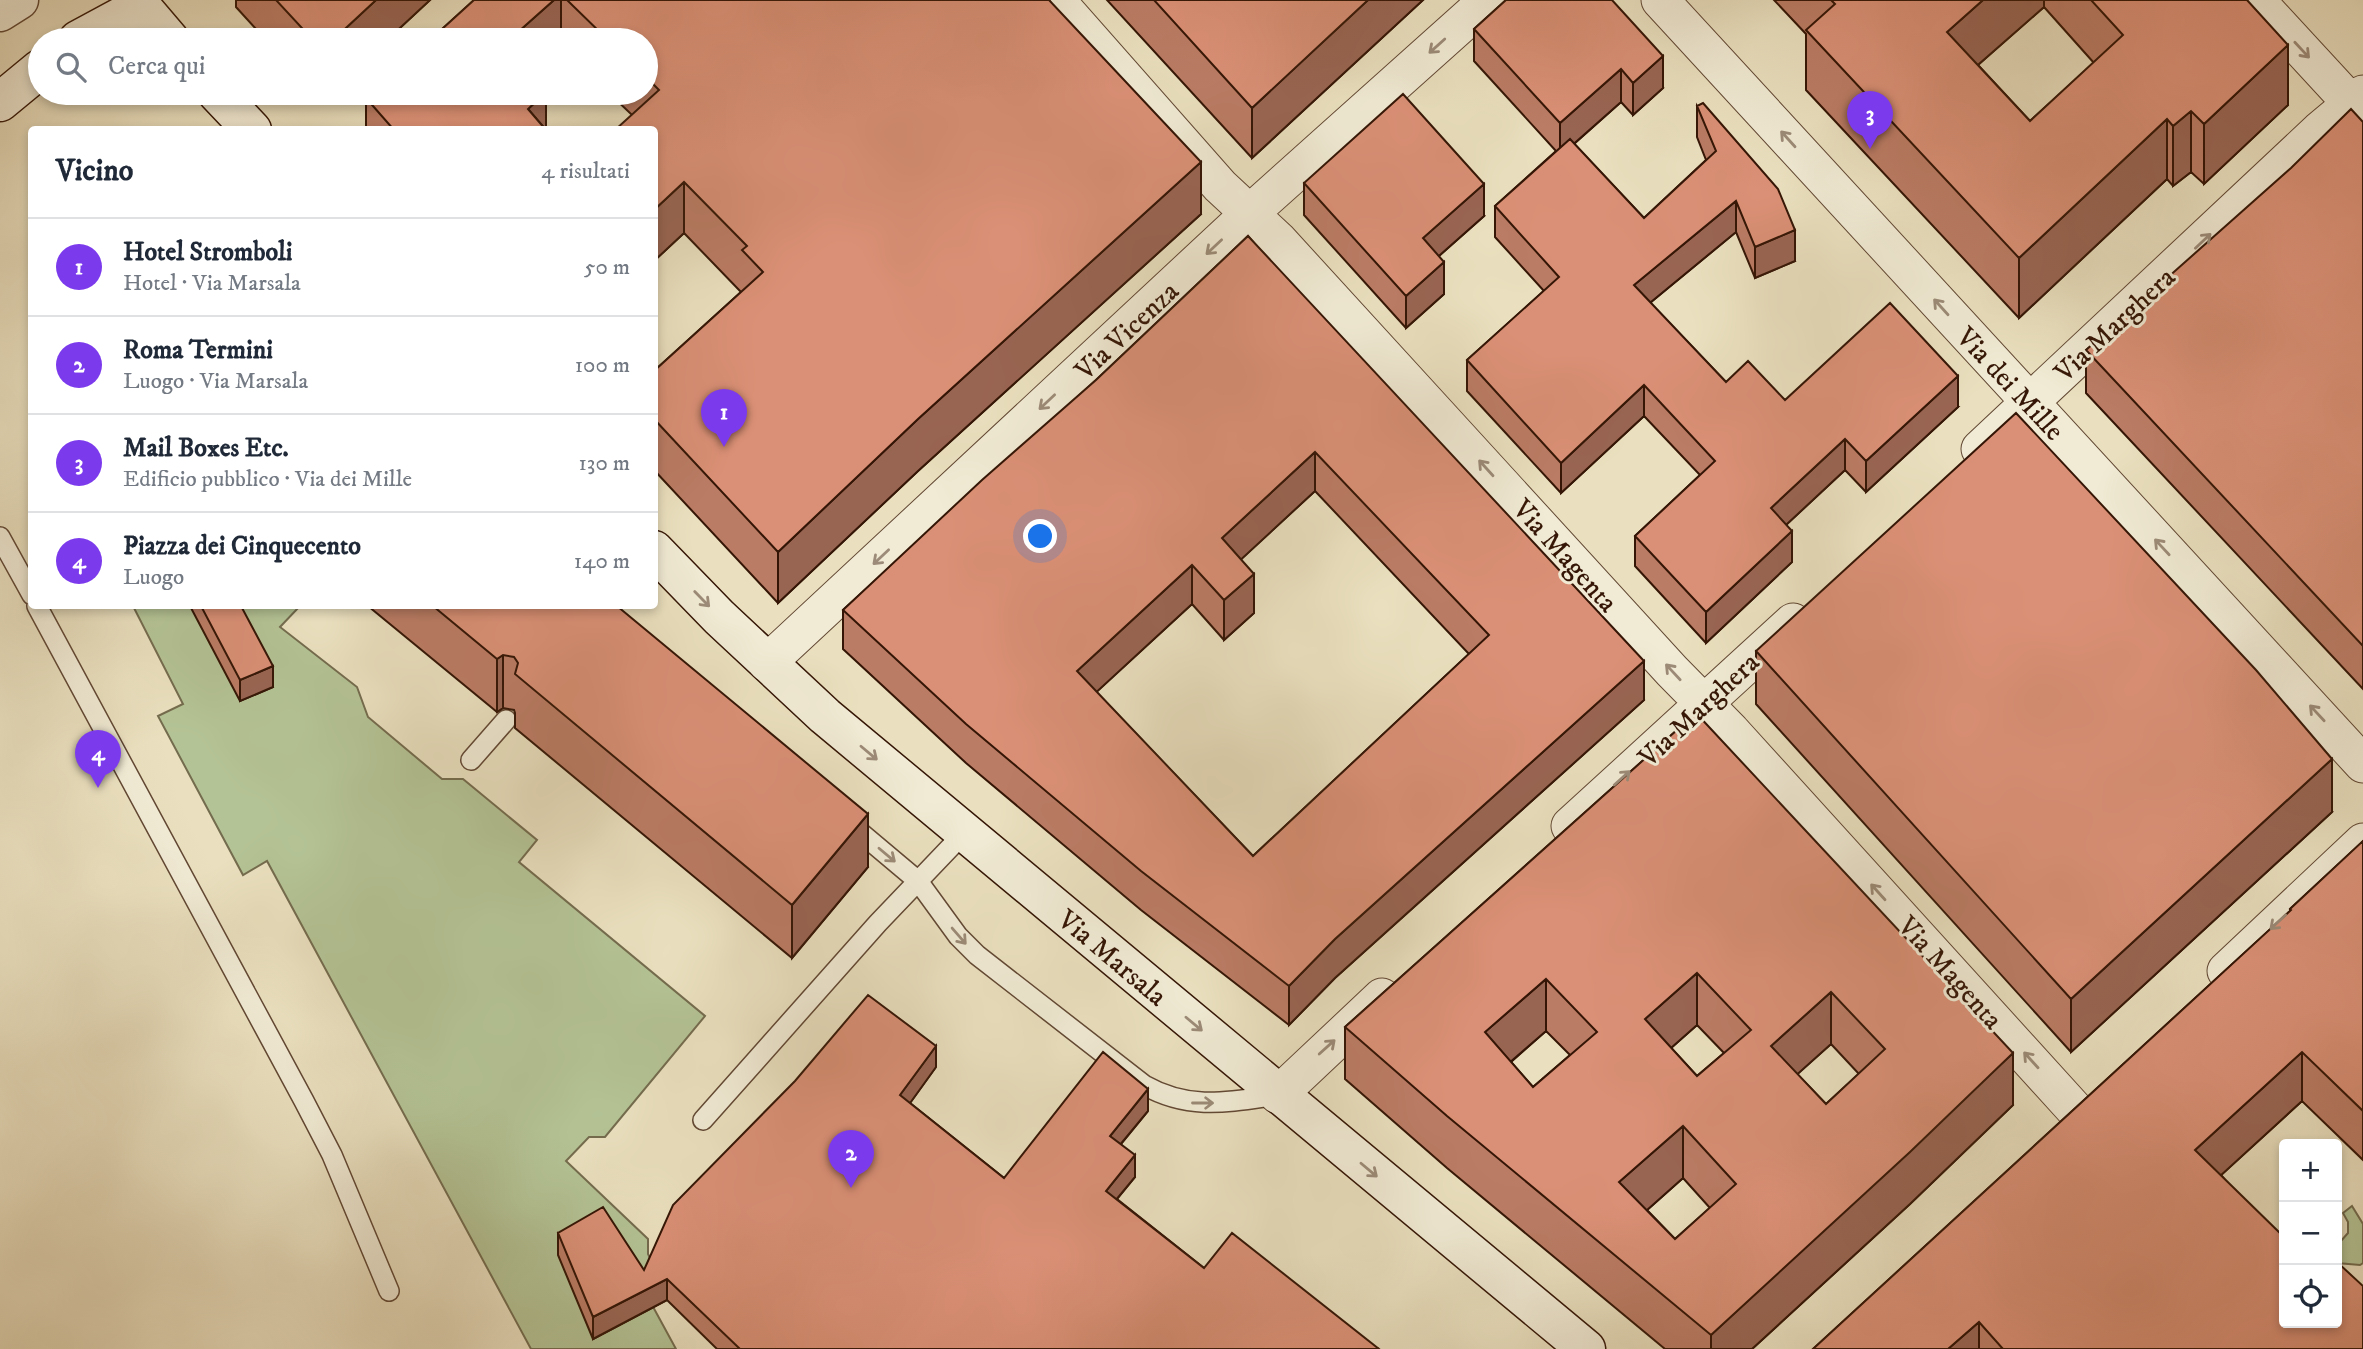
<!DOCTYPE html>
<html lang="it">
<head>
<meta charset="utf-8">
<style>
  body { margin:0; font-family:"IM FELL DW Pica",serif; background:#f6f6f7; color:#1f2937 }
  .controls { position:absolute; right:21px; bottom:21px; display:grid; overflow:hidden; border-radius:7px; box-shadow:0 4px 10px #0003 }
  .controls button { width:63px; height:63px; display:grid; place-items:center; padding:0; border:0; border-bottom:2px solid #e0e1e3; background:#fff; color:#1f2937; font:35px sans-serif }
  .you { position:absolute; left:1041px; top:537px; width:24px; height:24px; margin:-18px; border:5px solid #fff; border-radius:50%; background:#1a73e8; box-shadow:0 0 0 10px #1a73e833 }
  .badge { display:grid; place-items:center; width:46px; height:46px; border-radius:50%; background:#7c3aed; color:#fff; font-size:23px; font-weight:700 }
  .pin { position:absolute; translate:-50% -58px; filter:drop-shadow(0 2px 4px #0008) }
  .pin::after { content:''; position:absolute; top:37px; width:24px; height:21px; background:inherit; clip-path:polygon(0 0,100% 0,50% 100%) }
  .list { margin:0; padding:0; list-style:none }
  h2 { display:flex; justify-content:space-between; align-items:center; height:91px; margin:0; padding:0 28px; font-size:30px }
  h2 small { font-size:23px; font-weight:400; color:#747a83 }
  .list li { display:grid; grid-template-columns:46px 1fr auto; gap:21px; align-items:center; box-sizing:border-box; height:98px; padding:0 28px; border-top:2px solid #e0e1e3 }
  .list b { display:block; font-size:26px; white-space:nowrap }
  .list p { margin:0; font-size:23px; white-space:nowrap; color:#747a83 }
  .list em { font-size:23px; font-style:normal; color:#747a83 }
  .icon { flex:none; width:38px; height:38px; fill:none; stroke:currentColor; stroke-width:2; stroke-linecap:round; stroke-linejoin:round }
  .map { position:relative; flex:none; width:2363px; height:1349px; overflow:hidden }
  .search { position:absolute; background:#fff; box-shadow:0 4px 10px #0003; left:28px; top:28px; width:630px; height:77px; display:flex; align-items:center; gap:18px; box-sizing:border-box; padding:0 24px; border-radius:38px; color:#747a83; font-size:26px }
  .panel { position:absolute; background:#fff; box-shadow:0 4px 10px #0003; left:28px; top:126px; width:630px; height:483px; border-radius:7px }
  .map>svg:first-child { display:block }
</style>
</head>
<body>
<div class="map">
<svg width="2363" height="1349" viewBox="0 0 2363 1349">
  <rect width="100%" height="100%" fill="#eae0bf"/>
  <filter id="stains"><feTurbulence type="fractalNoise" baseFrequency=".00286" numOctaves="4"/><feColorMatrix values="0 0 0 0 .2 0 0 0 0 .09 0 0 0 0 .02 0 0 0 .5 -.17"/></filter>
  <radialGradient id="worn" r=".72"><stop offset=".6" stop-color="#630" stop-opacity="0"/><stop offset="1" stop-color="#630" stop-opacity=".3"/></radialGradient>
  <!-- green -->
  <path fill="#b4c395" stroke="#746c4e" stroke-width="2" d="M133 606H300L280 627 357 687 368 717 442 779H463L537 840 519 862 705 1016 605 1137H589L566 1161 648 1239V1254L658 1274 639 1281 676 1349H531L267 861 243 875 158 716 183 704Z
    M2352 1206 2363 1224V1263L2360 1265 2337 1263V1243L2341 1241 2348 1233V1222L2343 1213Z"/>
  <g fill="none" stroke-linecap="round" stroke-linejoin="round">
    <!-- service casing -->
    <g stroke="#624834" stroke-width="22">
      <path id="service" d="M0 537 32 595
        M37 606 304 1101 332 1155 389 1291
        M471 760 506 720
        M849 823 918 881 958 936 977 955 1144 1085C1190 1111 1229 1102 1278 1095
        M703 1120 878 923 964 833"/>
    </g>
    <!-- minor casing -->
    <g stroke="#624834" stroke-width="39">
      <path id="minor" d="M1056 0 1220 186 1278 240 1672 671 1731 731 2076 1111
        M1660 0 2363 764
        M2256 0 2363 116
        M1980 449 2320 130 2363 94
        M767 663 1249 214 1488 0
        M1570 826 1793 622
        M2226 971 2363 842
        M1278 1095 1382 997"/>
    </g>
    <!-- tertiary casing -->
    <g stroke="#624834" stroke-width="41">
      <path id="tertiary" d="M0 12 19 0"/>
    </g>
    <!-- secondary casing -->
    <g stroke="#351606" stroke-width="41">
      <path id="secondary" d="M78 40 141 6 170 40
        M217 93 252 130
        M0 102 40 69
        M654 550 719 617 825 716 1586 1349"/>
    </g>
    <!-- service -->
    <use href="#service" stroke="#f1ebd5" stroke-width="19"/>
    <!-- minor -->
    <use href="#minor" stroke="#f1ebd5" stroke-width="37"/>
    <!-- tertiary -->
    <use href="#tertiary" stroke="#f1ebd5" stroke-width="38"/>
    <!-- secondary -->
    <use href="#secondary" stroke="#f1ebd5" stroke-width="38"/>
  </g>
  <!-- wall -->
  <path fill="#bb7c65" stroke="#351606" stroke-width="2" fill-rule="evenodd" d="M236 0H430L387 40H266L236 7Z
    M474 0H1049L1201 214 918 471 778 603 654 470V371L741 292 684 233 654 261V130L632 115 609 93H646V40H430Z
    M1107 0H1423L1252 158Z
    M1506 0 1663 88 1633 115 1621 102 1574 144 1644 218 1706 160 1697 137V106L1795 261 1755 278 1736 232 1650 303 1726 382 1785 400 1958 407 1866 492 1845 470 1786 525 1792 562 1706 643 1635 566V536L1700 475 1644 416 1561 493 1467 391V360L1544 291 1495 237V206L1556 151 1474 61V29Z
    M1774 0H2247L2288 105 2204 184 2191 172 2173 186 2167 179 2019 318 1806 90V34ZM2044 7 2094 63 2030 121 1978 65Z
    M314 93H331L322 102Z
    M366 98 546 128V130H366Z
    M2363 122V689L2086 393V350Z
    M1304 183 1484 216 1439 256 1444 294 1406 328 1304 215Z
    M1248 236 1644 700 1335 978 1289 1025 1141 910 966 763 843 649V610L1096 380ZM1315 491 1469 654 1253 856 1096 692 1192 604 1224 640 1254 613 1241 559Z
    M190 606H241L273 687 240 701Z
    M368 606H617L868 867 792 958 515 728V713L514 710 503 708 497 712Z
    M1756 651 2332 812 2071 1052 1756 704Z
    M1696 713 2013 1105 1910 1204 1752 1349H1665L1447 1168 1345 1079V1027ZM1697 1025 1724 1053 1697 1076 1671 1048ZM1546 1031 1570 1055 1533 1087 1511 1062ZM1831 1044 1859 1074 1826 1104 1797 1074ZM1683 1178 1710 1208 1675 1239 1647 1210Z
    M2363 841V1160L2302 1101 2221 1175 2363 1349H1813L2290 911V909Z
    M936 1067 910 1103 1004 1178 1148 1111 1121 1144 1135 1177 1117 1199 1204 1268 1379 1349H717L667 1300 593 1339 558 1255V1233L644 1270Z"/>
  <!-- shaded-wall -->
  <path fill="#996553" stroke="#351606" stroke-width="2" d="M376 0H430L387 40H333Z
    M554 0H561V40H509Z
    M1368 0H1423L1252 158V108Z
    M1983 0H2044V7L1947 92V32Z
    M2288 45V105L2204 184V124Z
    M1663 56V88L1633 115V83Z
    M1621 69V102L1560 156V123Z
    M322 93H331L322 102Z
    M546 93V130L528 109Z
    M2191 111V172L2173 186V126Z
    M2167 119V179L2019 318V258Z
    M1201 162V214L918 471 778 603V552L918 419Z
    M684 182V233L654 261V210Z
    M1484 184V216L1423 270V238Z
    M1736 201V232L1634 316V285Z
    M1795 230V261L1755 278V247Z
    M1444 262V294L1406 328V296Z
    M1958 376V407L1866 492V461Z
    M1644 385V416L1561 493V463Z
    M1845 439V470L1771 539V508Z
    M1315 452V491L1222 577V538Z
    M1792 531V562L1706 643V612Z
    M1192 565V604L1077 710V671Z
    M1254 574V613L1224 640V600Z
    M503 655V708L497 712V659Z
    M1644 661V700L1335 978 1289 1025V986L1335 939Z
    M273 666V687L240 701V680Z
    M2332 759V812L2071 1052V999Z
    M868 814V867L792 958V905Z
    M1697 973V1025L1645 1071V1019Z
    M1546 979V1031L1485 1084V1032Z
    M1831 992V1044L1771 1098V1046Z
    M936 1046V1067L900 1117V1095Z
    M2302 1052V1101L2195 1199V1150Z
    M2013 1053V1105L1910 1204 1752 1349H1711V1335Z
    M1148 1089V1111L1110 1157V1136Z
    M1683 1126V1178L1619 1235V1182Z
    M1135 1155V1177L1106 1212V1191Z
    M667 1279V1300L593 1339V1317Z
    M1979 1322V1349H1948Z"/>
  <!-- building -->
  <path fill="#da9076" stroke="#351606" stroke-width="2" fill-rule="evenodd" d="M276 0H376L333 40H313Z
    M474 0H554L509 40H430Z
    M567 0H1049L1201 162 918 419 778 552 654 419V371L763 272 742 250 747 246 684 182 654 210V130H615L659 90 646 77V40H608Z
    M1154 0H1368L1252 108Z
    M1506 0H1612L1663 56 1633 83 1621 69 1560 123 1474 29Z
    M1831 0H1983L1947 32 2030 121 2123 35 2091 0H2247L2288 45 2204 124 2191 111 2173 126 2167 119 2019 258 1806 30 1835 4Z
    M372 93H545L528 109 546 130H394L366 98Z
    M1403 94 1484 184 1423 238 1444 262 1406 296 1304 183Z
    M1703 103 1778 189 1795 230 1755 247 1736 201 1634 285 1726 382 1748 361 1785 400 1890 303 1958 376 1866 461 1845 439 1771 508 1792 531 1706 612 1635 536 1715 461 1644 385 1561 463 1467 360 1559 277 1495 206 1570 139 1644 218 1716 151 1697 106Z
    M2351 109 2363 122V646L2086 350 2291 168Z
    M1248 236 1644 661 1335 939 1289 986 1141 871 966 724 843 610 982 480 1096 380ZM1315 452 1489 635 1253 856 1077 671 1192 565 1224 600 1254 574 1222 538Z
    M2016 413 2256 670 2332 759 2071 999 1756 651Z
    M201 606H241L273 666 240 680Z
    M433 606H617L868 814 792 905 515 674 518 663 514 657 503 655 497 659Z
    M1696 713 2013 1053 1910 1152 1711 1335 1447 1116 1345 1027ZM1697 973 1751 1030 1697 1076 1645 1019ZM1546 979 1597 1032 1533 1087 1485 1032ZM1831 992 1885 1049 1826 1104 1771 1046ZM1683 1126 1736 1184 1675 1239 1619 1182Z
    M2363 841V1111L2302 1052 2195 1150 2284 1237V1323H2337V1262L2363 1286V1349H2003L1979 1322 1948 1349H1813L2291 910 2290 909Z
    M868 995 936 1046 900 1095 1004 1178 1103 1052 1148 1089 1110 1136 1135 1155 1106 1191 1204 1268 1232 1233 1379 1349H740L667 1279 593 1317 558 1233 603 1207 644 1270 673 1205 795 1081Z"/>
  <!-- one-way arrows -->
  <defs><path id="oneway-shaft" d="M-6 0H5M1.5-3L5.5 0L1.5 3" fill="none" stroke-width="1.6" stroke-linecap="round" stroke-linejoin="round" transform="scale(1.75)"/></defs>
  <g stroke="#9c8b78">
    <use href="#oneway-shaft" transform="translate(1437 46) rotate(138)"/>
    <use href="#oneway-shaft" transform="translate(2302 50) rotate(47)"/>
    <use href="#oneway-shaft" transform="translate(1788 139) rotate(-132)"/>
    <use href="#oneway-shaft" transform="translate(2203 241) rotate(-43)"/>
    <use href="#oneway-shaft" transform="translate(1214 247) rotate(137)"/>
    <use href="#oneway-shaft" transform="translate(1941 307) rotate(-132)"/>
    <use href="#oneway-shaft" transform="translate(1047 402) rotate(137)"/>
    <use href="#oneway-shaft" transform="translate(1486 468) rotate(-132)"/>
    <use href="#oneway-shaft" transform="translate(2162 547) rotate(-133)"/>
    <use href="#oneway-shaft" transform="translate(881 557) rotate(137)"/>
    <use href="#oneway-shaft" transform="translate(702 599) rotate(46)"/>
    <use href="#oneway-shaft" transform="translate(1673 672) rotate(-133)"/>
    <use href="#oneway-shaft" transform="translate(2317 713) rotate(-133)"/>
    <use href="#oneway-shaft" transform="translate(869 753) rotate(40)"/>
    <use href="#oneway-shaft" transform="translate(1622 778) rotate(-42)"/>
    <use href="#oneway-shaft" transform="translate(887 855) rotate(40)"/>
    <use href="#oneway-shaft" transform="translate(1878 892) rotate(-132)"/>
    <use href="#oneway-shaft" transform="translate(2278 922) rotate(137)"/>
    <use href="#oneway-shaft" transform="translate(959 936) rotate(49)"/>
    <use href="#oneway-shaft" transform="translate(1194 1024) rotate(40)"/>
    <use href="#oneway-shaft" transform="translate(1327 1047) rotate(-42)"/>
    <use href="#oneway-shaft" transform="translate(2031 1060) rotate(-132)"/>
    <use href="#oneway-shaft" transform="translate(1203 1103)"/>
    <use href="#oneway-shaft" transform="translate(1369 1170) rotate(40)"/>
  </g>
  <g text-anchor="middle" stroke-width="6" stroke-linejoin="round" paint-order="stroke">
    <!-- street labels -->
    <g font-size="28" fill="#351606" stroke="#f1ebd5">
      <text transform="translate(2114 324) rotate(-43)" y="10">Via Marghera</text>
      <text transform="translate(1126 330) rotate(-43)" y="10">Via Vicenza</text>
      <text transform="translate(2011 383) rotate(47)" y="10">Via dei Mille</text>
      <text transform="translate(1566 555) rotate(48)" y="10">Via Magenta</text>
      <text transform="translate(1698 709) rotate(-43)" y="10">Via Marghera</text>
      <text transform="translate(1113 957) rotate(40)" y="10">Via Marsala</text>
      <text transform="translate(1951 972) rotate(48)" y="10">Via Magenta</text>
    </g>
  </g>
  <rect width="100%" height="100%" filter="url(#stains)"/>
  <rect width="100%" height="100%" fill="url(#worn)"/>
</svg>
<div class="controls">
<button>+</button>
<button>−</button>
<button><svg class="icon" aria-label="locate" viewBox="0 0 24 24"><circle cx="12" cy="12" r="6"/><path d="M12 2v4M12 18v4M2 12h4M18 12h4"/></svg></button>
</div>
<div class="you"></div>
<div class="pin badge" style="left:724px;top:447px">1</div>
<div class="pin badge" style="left:851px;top:1188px">2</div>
<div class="pin badge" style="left:1870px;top:149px">3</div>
<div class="pin badge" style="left:98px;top:788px">4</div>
<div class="search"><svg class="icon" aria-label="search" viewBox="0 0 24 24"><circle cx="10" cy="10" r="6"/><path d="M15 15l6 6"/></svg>Cerca qui</div>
<section class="panel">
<h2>Vicino<small>4 risultati</small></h2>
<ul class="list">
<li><span class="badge">1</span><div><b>Hotel Stromboli</b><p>Hotel · Via Marsala</p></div><em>50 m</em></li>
<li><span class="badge">2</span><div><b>Roma Termini</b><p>Luogo · Via Marsala</p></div><em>100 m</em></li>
<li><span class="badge">3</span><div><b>Mail Boxes Etc.</b><p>Edificio pubblico · Via dei Mille</p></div><em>130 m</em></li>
<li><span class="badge">4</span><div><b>Piazza dei Cinquecento</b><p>Luogo</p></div><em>140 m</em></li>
</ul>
</section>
</div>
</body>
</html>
